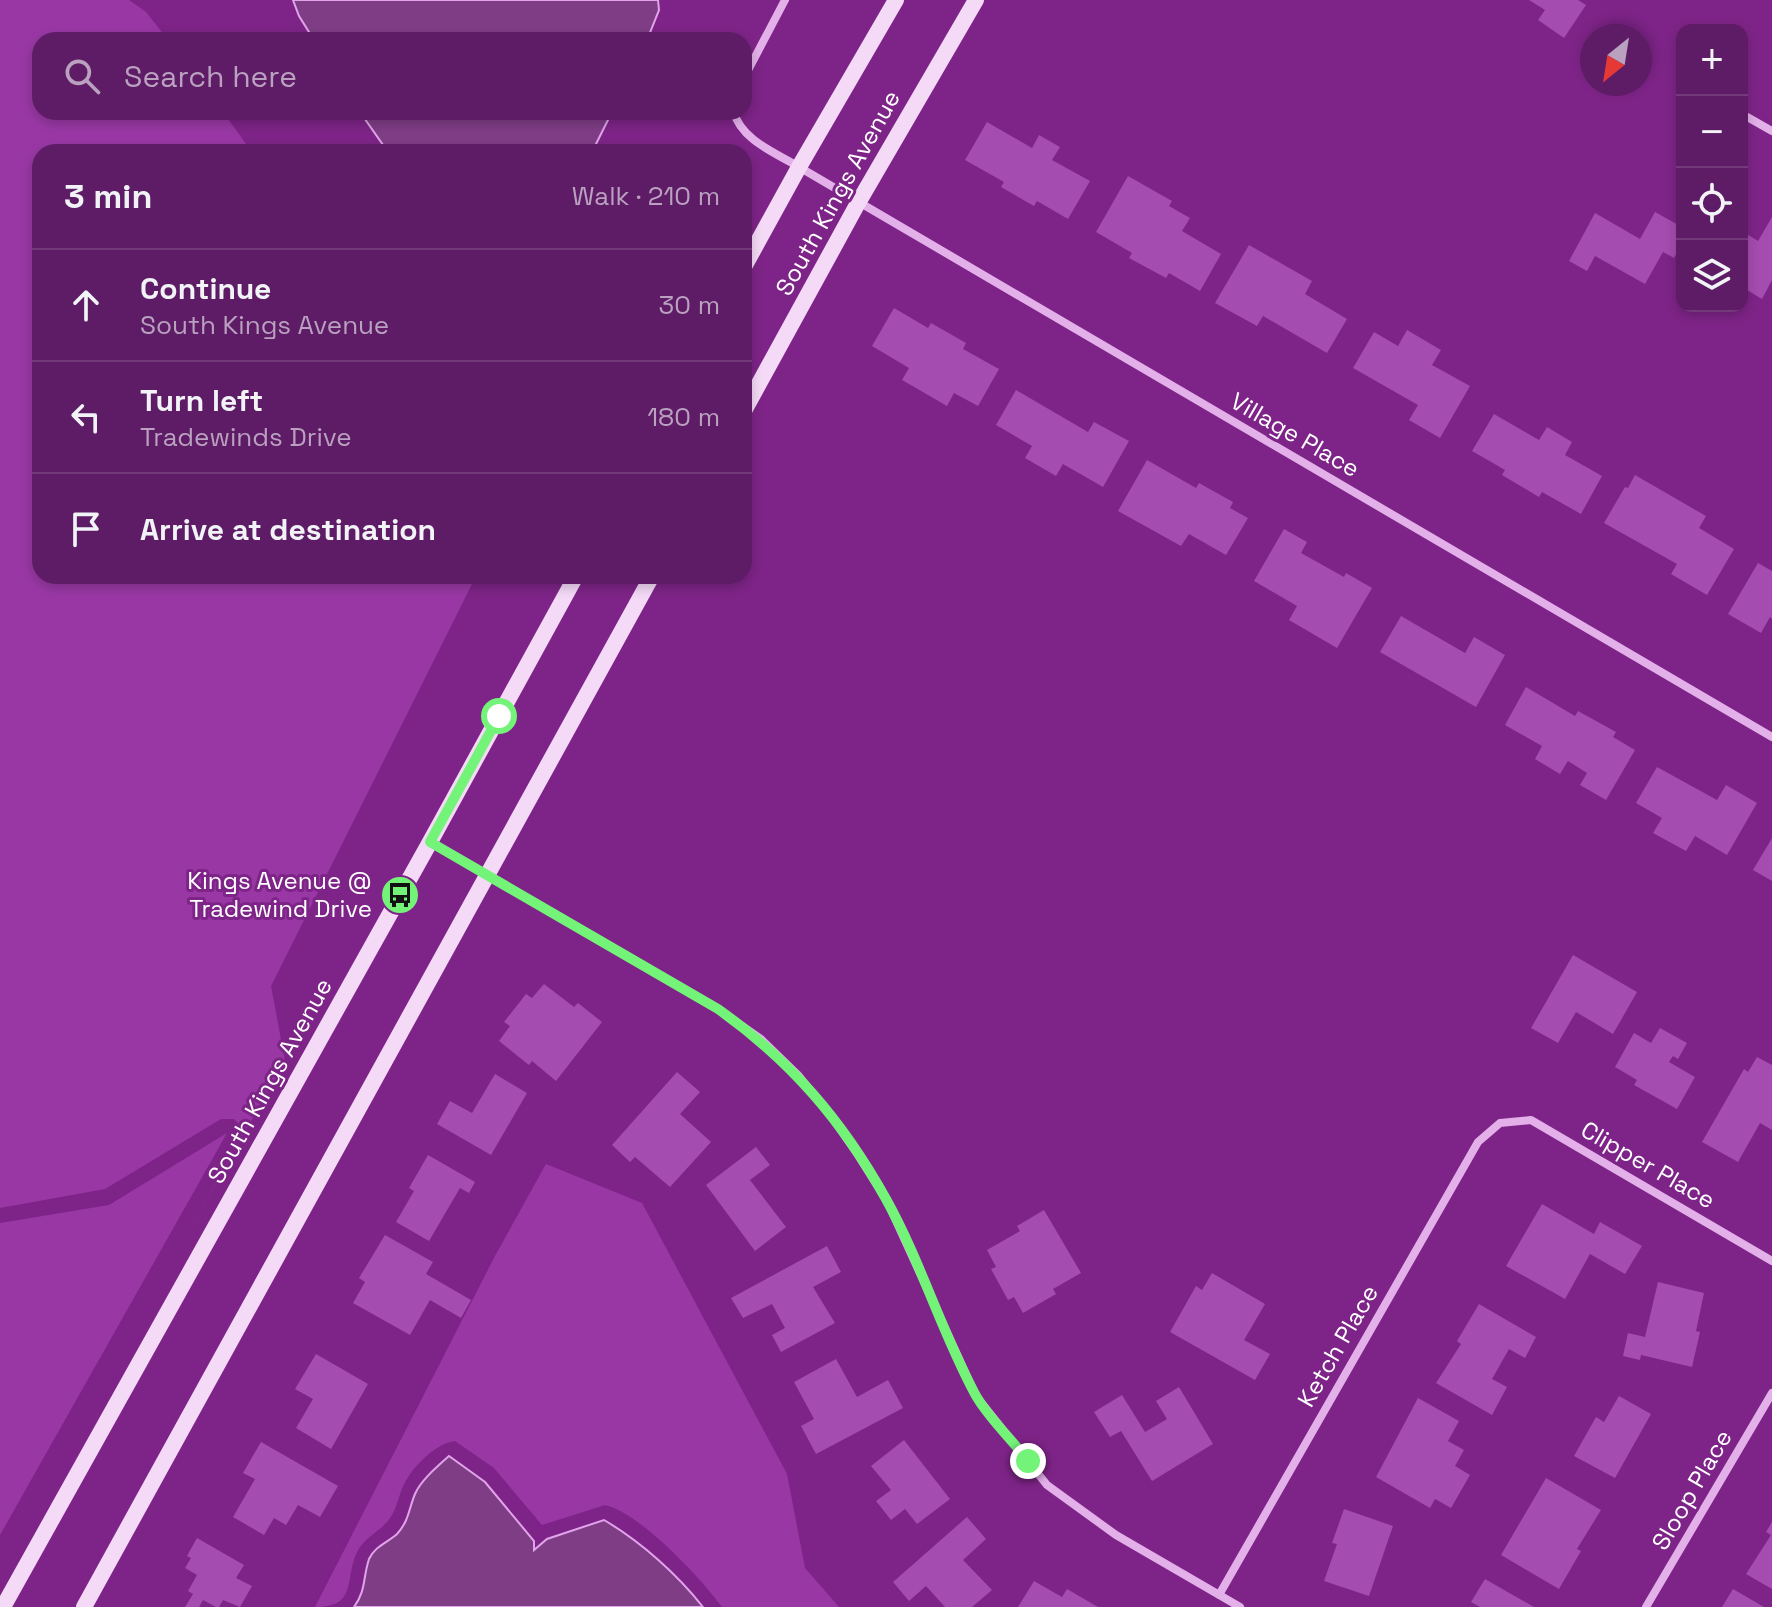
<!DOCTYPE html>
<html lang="en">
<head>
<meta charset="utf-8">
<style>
  body { margin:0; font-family:"Space Grotesk",sans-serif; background:#67286f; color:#f1f3f6 }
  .controls { position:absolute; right:24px; top:24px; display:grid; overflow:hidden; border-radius:16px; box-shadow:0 4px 12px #0003 }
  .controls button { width:72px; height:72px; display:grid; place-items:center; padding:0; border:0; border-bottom:2px solid #73397a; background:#5e1b66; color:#f1f3f6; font:40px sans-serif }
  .compass { position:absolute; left:1580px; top:24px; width:72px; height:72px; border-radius:50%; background:#5e1b66; box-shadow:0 4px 12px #0003; rotate:210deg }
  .stop { position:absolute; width:24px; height:24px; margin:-18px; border:6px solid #73f479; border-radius:50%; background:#fff }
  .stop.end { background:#73f479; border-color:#fff; box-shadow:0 2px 8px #0008 }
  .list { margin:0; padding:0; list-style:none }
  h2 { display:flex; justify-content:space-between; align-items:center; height:104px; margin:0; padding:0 32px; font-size:34px }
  h2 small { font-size:26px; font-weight:400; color:#b9a1bf }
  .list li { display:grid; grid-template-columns:52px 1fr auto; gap:24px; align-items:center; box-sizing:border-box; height:112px; padding:0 32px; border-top:2px solid #73397a }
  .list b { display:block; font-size:30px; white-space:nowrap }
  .list p { margin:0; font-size:26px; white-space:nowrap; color:#b9a1bf }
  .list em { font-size:26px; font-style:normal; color:#b9a1bf }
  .icon { flex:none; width:44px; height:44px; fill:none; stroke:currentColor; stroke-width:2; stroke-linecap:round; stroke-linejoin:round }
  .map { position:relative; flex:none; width:1772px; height:1607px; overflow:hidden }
  .search { position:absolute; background:#5e1b66; box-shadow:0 4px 12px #0003; left:32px; top:32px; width:720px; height:88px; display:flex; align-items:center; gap:20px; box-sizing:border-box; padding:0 28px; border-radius:24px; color:#b9a1bf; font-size:30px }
  .panel { position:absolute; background:#5e1b66; box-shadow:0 4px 12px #0003; left:32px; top:144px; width:720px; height:440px; border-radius:24px }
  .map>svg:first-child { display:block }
</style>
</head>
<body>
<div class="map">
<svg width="1772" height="1607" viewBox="0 0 1772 1607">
  <rect width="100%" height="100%" fill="#7e2488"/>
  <!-- green -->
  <path fill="#9938a5" d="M0 0H129L146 12 168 40H40V112H223L252 152H40V576H476L271 986 285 1061 187 1235 240 1140 241 1126 234 1119H221L105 1189 0 1208Z
    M227 1133 0 1535V1223L109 1205Z
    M546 1164 642 1203 787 1474 805 1568 839 1607H722C701 1578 640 1513 605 1505L542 1525 494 1468 455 1441C435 1443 409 1470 402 1489 397 1501 396 1512 387 1522 377 1533 364 1538 357 1552 344 1580 358 1607 315 1607L495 1256Z"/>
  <!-- water -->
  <path fill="#7f3d86" stroke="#e1a4ea" stroke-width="2" d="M293 0H658L659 10 647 40H314L299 16Z
    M360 112H612L592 152H388Z
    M449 1456 485 1482 534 1541V1550L547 1539 604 1520C640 1541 677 1574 703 1607H354C366 1591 363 1577 369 1559 375 1546 387 1543 397 1534 409 1521 409 1508 415 1494 421 1480 438 1466 449 1456Z"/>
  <!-- building -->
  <path fill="#a54cb0" d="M1529 0H1578L1586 5 1564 38 1538 20 1545 10Z
    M987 122 1032 148 1039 135 1060 147 1052 160 1090 181 1068 219 1037 201 1034 206 1001 187 1004 182 965 160Z
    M1128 176 1172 201 1169 206 1190 218 1182 231 1221 254 1200 291 1169 273 1166 278 1129 258 1132 253 1096 232Z
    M1655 212 1682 227V243L1674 258 1663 252 1645 284 1595 256 1587 271 1569 261 1595 213 1640 239Z
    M1772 217V280L1762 299 1742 287V231L1758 241Z
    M1249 245 1312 281 1305 294 1347 319 1327 353 1263 316 1257 326 1215 303Z
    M894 308 928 328 931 323 966 343 963 349 999 369 978 406 954 393 947 406 902 380 909 368 872 346Z
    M1407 330 1441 350 1432 365 1470 386 1440 438 1409 420 1418 405 1353 368 1374 332 1398 346Z
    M1016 390 1088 432 1094 422 1129 441 1103 487 1063 464 1056 476 1025 458 1032 446 996 425Z
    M1494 414 1539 440 1547 427 1572 442 1565 455 1602 476 1581 514 1542 492 1539 497 1502 475 1505 470 1472 451Z
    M1147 460 1196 488 1199 483 1233 502 1230 508 1248 518 1226 555 1189 534 1181 546 1118 511Z
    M1635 475 1706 516 1699 528 1734 549 1707 595 1671 574 1677 564 1604 523 1625 487 1628 488Z
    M1284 529 1307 542 1301 553 1344 577 1346 573 1372 588 1337 648 1289 620 1297 606 1254 581Z
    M1758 563 1772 571V619L1770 617 1761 633 1728 614Z
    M1401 616 1465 653 1474 637 1505 655 1476 707 1380 652Z
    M1526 687 1575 716 1578 711 1616 732 1613 737 1635 750 1606 800 1580 785 1587 773 1568 761 1560 774 1535 759 1542 746 1505 725Z
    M1657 767 1717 800 1726 785 1757 803 1727 855 1695 836 1686 851 1653 833 1662 818 1636 803Z
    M1772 838V881L1753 870Z
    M1573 955 1637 992 1613 1034 1576 1012 1558 1043 1531 1028Z
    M544 984 574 1007 578 1003 602 1022 556 1081 532 1061 529 1065 499 1041 510 1026 504 1022 526 994 532 998Z
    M1660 1028 1687 1043 1678 1059 1673 1056 1669 1062 1695 1077 1677 1109 1634 1085 1637 1080 1615 1067 1634 1033 1651 1043Z
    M1757 1057 1772 1065V1130L1760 1123 1738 1162 1702 1142 1744 1069 1748 1072Z
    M677 1072 700 1092 680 1114 711 1142 670 1187 635 1157 630 1162 612 1145Z
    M495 1074 527 1093 491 1155 437 1124 450 1101 472 1113Z
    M756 1147 770 1165 750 1180 786 1227 755 1251 706 1185Z
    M428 1155 475 1182 469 1193 460 1188 429 1241 396 1222 414 1191 409 1188Z
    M1542 1204 1594 1234 1600 1222 1642 1246 1625 1274 1590 1254 1565 1299 1506 1266Z
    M1044 1210 1081 1273 1053 1289 1056 1294 1023 1313 1014 1297 1008 1300 991 1269 996 1267 987 1250 1020 1231 1017 1226Z
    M385 1235 433 1262 426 1274 471 1300 461 1318 430 1300 410 1335 353 1303 365 1282 359 1278Z
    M827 1246 841 1272 813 1287 835 1323 781 1352 772 1335 785 1328 772 1304 743 1318 731 1298Z
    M1212 1273 1265 1304 1244 1340 1270 1354 1255 1380 1170 1332 1196 1286 1202 1290Z
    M1658 1282 1704 1293 1696 1331 1700 1332 1692 1367 1641 1355 1640 1360 1623 1356 1628 1333 1645 1337Z
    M1479 1304 1536 1337 1525 1358 1509 1349 1492 1379 1507 1387 1492 1415 1436 1383 1461 1344 1457 1341Z
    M316 1354 368 1384 331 1449 296 1428 313 1399 295 1389Z
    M836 1359 857 1397 888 1380 903 1408 816 1454 801 1426 814 1419 794 1382Z
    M1179 1387 1213 1444 1152 1481 1121 1431 1110 1437 1094 1412 1122 1395 1145 1432 1167 1419 1156 1401Z
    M1619 1396 1651 1414 1615 1478 1574 1456 1596 1417 1604 1422Z
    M1418 1398 1459 1421 1448 1441 1464 1450 1455 1466 1470 1475 1451 1508 1435 1499 1430 1508 1376 1477Z
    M904 1440 950 1499 917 1524 905 1509 891 1520 876 1501 891 1490 871 1466Z
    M261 1442 338 1486 320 1517 298 1505 286 1525 274 1518 264 1535 233 1517 255 1479 243 1473Z
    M1546 1478 1601 1510 1577 1549 1581 1551 1559 1589 1501 1555Z
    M1344 1509 1393 1526 1369 1596 1324 1581 1337 1544 1332 1543Z
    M967 1517 986 1539 963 1560 992 1590 972 1607H945L926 1586 909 1601 893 1582Z
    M1772 1522V1589L1746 1574 1771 1535 1766 1532Z
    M197 1538 244 1565 236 1578 252 1586 240 1607 223 1600 219 1607H216L203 1600 199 1607H185L193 1594 188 1591 197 1575 185 1568 191 1558 187 1556Z
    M1485 1579 1534 1607H1480L1471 1602Z
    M1034 1581 1062 1597 1067 1589 1098 1607H1018Z
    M1733 1589 1764 1607H1722Z"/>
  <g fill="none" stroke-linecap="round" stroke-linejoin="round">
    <!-- street -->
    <path stroke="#e3b0e9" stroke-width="8" d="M744 78 785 0
      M734 112C741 140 776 153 799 167L1772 737
      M1742 114 1772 131
      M430 842 718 1009 761 1039 798 1075 829 1113 858 1155 887 1201 976 1396 1047 1485 1116 1535 1240 1607
      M1219 1595 1478 1142 1500 1123 1531 1120 1772 1261
      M1646 1607 1772 1393"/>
    <!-- secondary -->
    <path stroke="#f5daf8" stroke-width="16" d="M744 267 799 167 896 0
      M744 411 858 203 976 0
      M3 1607 430 842 576 576
      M84 1607 652 576"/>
  </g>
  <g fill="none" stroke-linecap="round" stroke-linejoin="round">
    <!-- route -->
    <path stroke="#73f479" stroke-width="10" d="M499 716 430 842 718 1009C791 1061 842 1120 886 1199 921 1262 941 1331 975 1394 988 1418 1012 1439 1028 1461"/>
  </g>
  <!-- icons -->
  <defs>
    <g id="bus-disc" transform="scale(2)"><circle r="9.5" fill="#73f479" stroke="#7e2488"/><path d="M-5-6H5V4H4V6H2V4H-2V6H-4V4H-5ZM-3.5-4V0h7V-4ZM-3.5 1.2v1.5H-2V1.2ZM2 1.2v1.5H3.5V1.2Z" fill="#111"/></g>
  </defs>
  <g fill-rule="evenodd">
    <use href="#bus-disc" x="400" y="895"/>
  </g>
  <g text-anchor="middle" stroke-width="6" stroke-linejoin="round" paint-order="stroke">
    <!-- street labels -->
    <g font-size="24" fill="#fff" stroke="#7e2488">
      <text transform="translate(838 193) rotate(-61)" y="8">South Kings Avenue</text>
      <text transform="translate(1295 435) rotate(30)" y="8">Village Place</text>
      <text transform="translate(270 1081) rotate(-61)" y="8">South Kings Avenue</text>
      <text transform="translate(1648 1165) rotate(30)" y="8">Clipper Place</text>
      <text transform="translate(1338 1346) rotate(-60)" y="8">Ketch Place</text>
      <text transform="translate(1692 1490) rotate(-60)" y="8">Sloop Place</text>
    </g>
    <!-- poi labels -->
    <g font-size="24" fill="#fff" stroke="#7e2488" text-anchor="end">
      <text x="372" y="889">Kings Avenue @<tspan x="372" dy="28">Tradewind Drive</tspan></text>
    </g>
  </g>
</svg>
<div class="controls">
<button>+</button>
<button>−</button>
<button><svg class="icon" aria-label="locate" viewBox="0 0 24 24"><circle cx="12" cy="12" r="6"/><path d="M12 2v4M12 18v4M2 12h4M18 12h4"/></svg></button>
<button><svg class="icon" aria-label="layers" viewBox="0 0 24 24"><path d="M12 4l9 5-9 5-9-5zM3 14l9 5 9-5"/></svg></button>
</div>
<svg class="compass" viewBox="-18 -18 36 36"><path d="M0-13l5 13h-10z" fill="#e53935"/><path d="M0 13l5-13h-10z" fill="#b9a1bf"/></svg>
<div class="stop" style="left:499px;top:716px"></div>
<div class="stop end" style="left:1028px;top:1461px"></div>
<div class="search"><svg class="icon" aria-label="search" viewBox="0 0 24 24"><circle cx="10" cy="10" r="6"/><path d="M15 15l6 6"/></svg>Search here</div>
<section class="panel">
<h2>3 min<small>Walk · 210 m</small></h2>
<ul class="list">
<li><svg class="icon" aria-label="ahead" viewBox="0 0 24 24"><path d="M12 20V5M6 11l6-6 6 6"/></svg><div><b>Continue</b><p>South Kings Avenue</p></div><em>30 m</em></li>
<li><svg class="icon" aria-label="left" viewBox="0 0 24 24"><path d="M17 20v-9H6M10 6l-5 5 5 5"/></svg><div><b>Turn left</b><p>Tradewinds Drive</p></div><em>180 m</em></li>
<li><svg class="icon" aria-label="arrive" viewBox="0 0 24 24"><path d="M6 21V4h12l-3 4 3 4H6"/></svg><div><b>Arrive at destination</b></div></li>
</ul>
</section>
</div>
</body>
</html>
